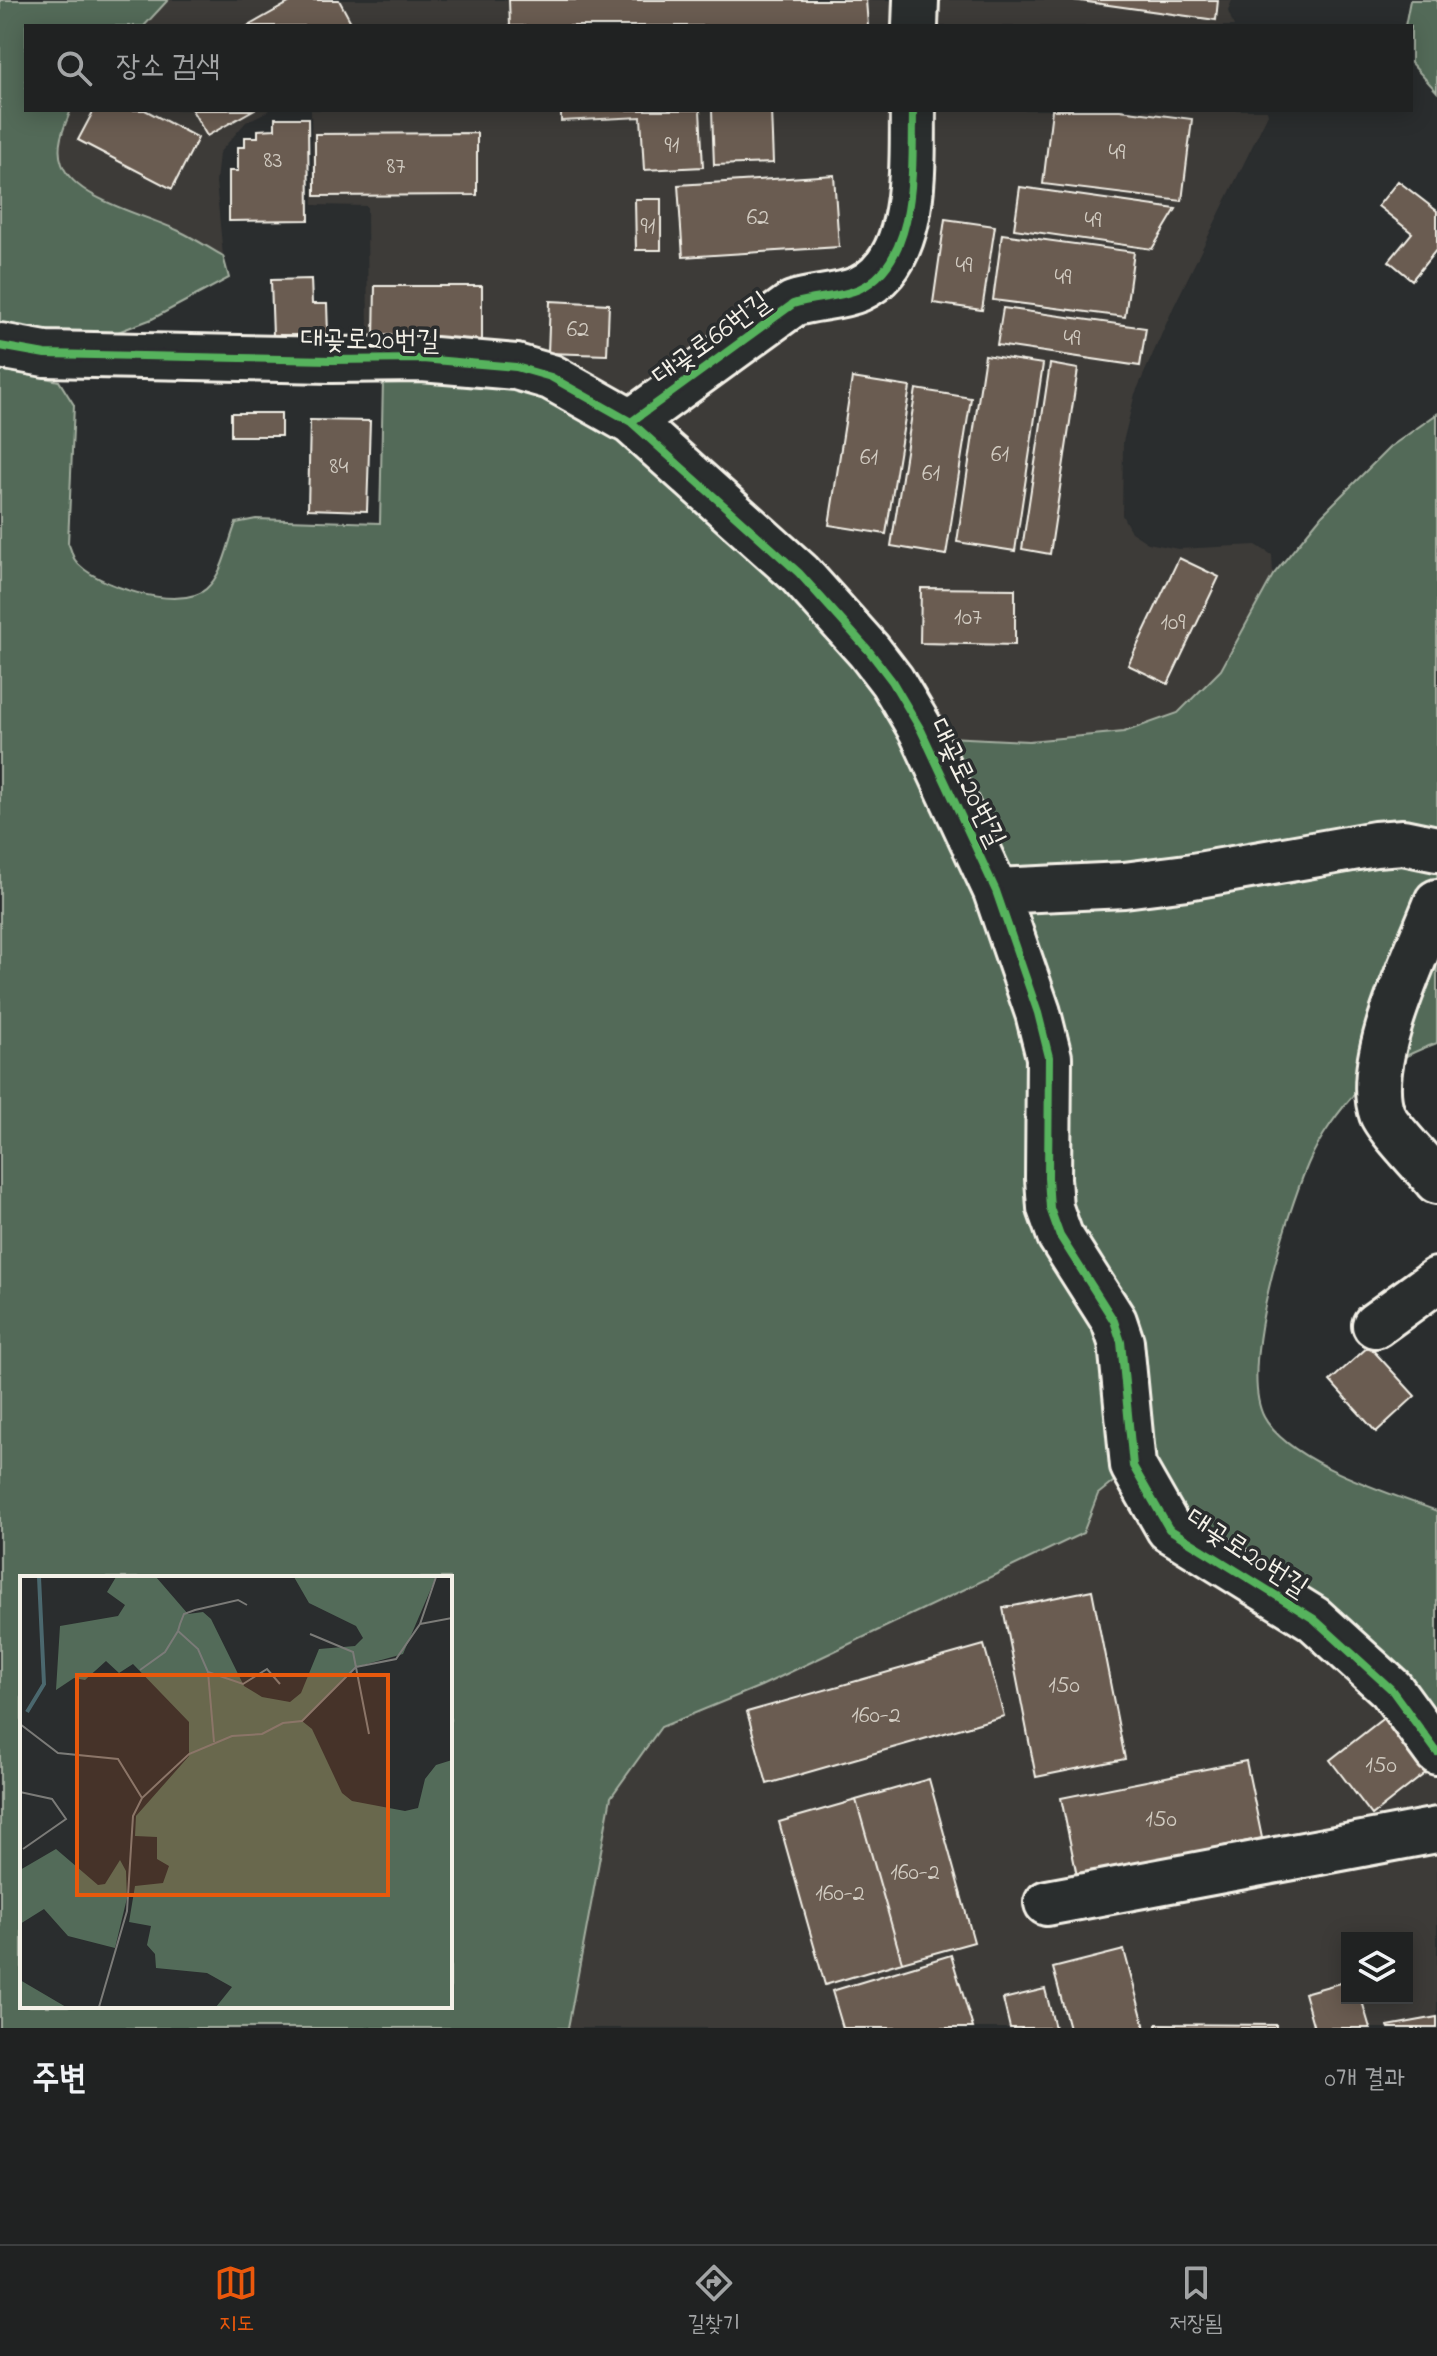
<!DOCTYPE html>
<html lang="ko">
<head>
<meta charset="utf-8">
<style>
  body { margin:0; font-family:"Indie Flower","Poor Story",sans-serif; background:#282a2a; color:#f1f3f6 }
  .controls { position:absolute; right:24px; bottom:24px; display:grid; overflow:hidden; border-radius:0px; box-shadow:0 4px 20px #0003 }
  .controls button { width:72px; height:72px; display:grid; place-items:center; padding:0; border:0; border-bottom:2px solid #3d3f40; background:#202222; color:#f1f3f6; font:40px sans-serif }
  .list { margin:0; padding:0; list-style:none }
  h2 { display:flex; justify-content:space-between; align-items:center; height:104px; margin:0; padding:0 32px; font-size:34px }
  h2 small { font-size:26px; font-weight:400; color:#a2a4a5 }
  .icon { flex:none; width:44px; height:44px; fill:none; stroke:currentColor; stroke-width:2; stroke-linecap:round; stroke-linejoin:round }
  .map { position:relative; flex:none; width:1437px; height:2028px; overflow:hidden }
  .search { position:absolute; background:#202222; box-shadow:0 4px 20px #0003; left:24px; right:24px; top:24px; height:88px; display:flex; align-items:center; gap:20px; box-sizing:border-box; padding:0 28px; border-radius:0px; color:#a2a4a5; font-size:30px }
  .sheet { height:216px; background:#202222 }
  nav { display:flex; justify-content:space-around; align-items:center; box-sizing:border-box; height:112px; border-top:2px solid #3d3f40; background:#202222; font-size:22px; color:#a2a4a5 }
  nav a { display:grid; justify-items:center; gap:4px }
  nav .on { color:#ea580c }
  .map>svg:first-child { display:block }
</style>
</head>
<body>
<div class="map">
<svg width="1437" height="2028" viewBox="0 0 1437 2028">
  <rect width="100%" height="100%" fill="#2a2d2e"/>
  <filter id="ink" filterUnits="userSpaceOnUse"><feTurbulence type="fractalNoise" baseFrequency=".0125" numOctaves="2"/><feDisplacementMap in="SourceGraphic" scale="16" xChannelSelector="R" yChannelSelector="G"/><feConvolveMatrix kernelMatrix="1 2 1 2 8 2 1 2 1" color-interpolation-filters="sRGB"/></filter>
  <g filter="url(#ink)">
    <!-- built -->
    <path fill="#3d3b38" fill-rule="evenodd" d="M168 0H1232L1228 11 1234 26H145Z
      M71 110H270L246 122 219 153 216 182 223 256 180 231 95 196 70 180 60 162V137Z
      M311 110H1267L1268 114 1174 306 1135 394 1123 442 1122 515 1131 532 1148 543 1178 549 1256 545 1272 555 1273 575 1221 670 1178 713 1124 732 1029 741 948 737 899 656 874 623 810 555 690 450 368 347 367 206 313 205Z
      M1133 1466 1314 1619 1437 1752V2028H568L611 1797 661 1727 761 1686 1083 1533 1098 1494ZM1347 1938H1407V1998H1347Z"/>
    <!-- green -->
    <path fill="#536b59" stroke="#a4aea0" stroke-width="2" fill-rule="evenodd" d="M0 0H168L144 26H26V110H71C64 127 55 146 62 164 75 200 147 215 179 231 194 238 209 248 223 256L229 278 152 319 110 335 0 327Z
      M1410 0H1437V92L1411 63V26H1405Z
      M0 368 59 381 74 405 68 543C71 548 72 556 75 560 93 586 180 612 206 589 224 573 227 545 236 523L256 519 380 523 383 379 512 385 549 399 595 424 643 458 948 737 1029 741 1124 732 1178 713 1221 670 1273 575 1322 515 1390 447 1437 414V1043C1409 1053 1381 1067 1359 1089 1340 1109 1319 1138 1308 1164 1287 1213 1238 1368 1264 1417 1289 1463 1389 1493 1437 1511V1752L1391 1689 1169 1529 1133 1466 1098 1494 1083 1533 761 1686 661 1727 611 1797 568 2028H0ZM22 1578H450V2006H22Z"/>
    <!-- building -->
    <path fill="#6a5b51" stroke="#f4f1e8" stroke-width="2" d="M294 0H339L353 26H248Z
      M509 0H866L868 26H510Z
      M1073 0H1218L1216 20Z
      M94 110H145L198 138 172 189 78 140Z
      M192 110H253L207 136Z
      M561 110H700L703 167 644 170 641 117 561 121Z
      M712 110H771L773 163 714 165Z
      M1052 110H1120L1192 119 1182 201 1043 184Z
      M275 118H308L309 220 229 221V171H238V147H245V137H258V130L275 129Z
      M477 133V195L315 196V134Z
      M834 175 839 247 683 257 678 185Z
      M1398 181 1437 211V249L1412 280 1389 261 1412 233 1378 206Z
      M1020 187 1176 209 1152 249 1014 229Z
      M635 199H661V250H636Z
      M945 219 995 226 982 310 933 303Z
      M1002 234 1134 252 1125 317 993 300Z
      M311 279 312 304H327L328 334 273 336 271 280Z
      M375 286H482V340L374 339Z
      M550 301 609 304 607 355 548 353Z
      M1003 308 1146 328 1140 366 997 345Z
      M985 355 1043 364 1015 551 957 542Z
      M1050 364 1078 369 1050 554 1022 549Z
      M852 378 910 387 886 534 829 525Z
      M916 389 971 398 946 555 891 546Z
      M231 413H281V436H231Z
      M310 420 370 421 367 511 308 509Z
      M1179 558 1219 577 1168 684 1128 665Z
      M921 588 1015 589V645L920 643Z
      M1369 1346 1415 1396 1376 1432 1330 1381Z
      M1092 1590 1125 1759 1036 1777 1003 1608Z
      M984 1645 1004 1716 767 1784 747 1712Z
      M1390 1713 1432 1768 1372 1815 1330 1760Z
      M1246 1761 1262 1838 1077 1876 1061 1798Z
      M929 1779 974 1942 902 1962 856 1800Z
      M856 1800 902 1962 825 1985 779 1822Z
      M1124 1950 1145 2028H1069L1053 1968Z
      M951 1955 973 2028H843L832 1991Z
      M1347 1981V1998H1361L1370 2028H1314L1304 1993Z
      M1045 1989 1055 2028H1010L1003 1999Z
      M1437 2017V2028H1389L1388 2026Z
      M1157 2024 1276 2025V2028H1157Z"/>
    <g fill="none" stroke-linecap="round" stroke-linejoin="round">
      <!-- minor casing -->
      <g stroke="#f4f1e8" stroke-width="50">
        <path id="minor" d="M915 26 916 0
          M0 346 45 354 331 360 422 359 516 367 551 377 631 422 799 573 869 651 892 681 921 730 996 891 1038 1013 1049 1057 1048 1178 1050 1208 1060 1236 1114 1321 1121 1342 1133 1466 1169 1529 1314 1619 1391 1689 1437 1752
          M631 422 793 304C814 297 838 298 859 289 919 262 912 165 913 110
          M996 891 1124 885 1187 877 1375 844 1403 842 1437 849
          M1437 902C1417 954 1363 1061 1382 1114 1387 1127 1426 1168 1437 1181
          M1375 1325 1437 1280
          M1047 1903 1437 1830"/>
      </g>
      <!-- minor -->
      <use href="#minor" stroke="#2a2d2e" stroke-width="44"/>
      <!-- cycleway casing -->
      <g stroke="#2a2d2e" stroke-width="13">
        <path id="cycleway" d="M0 346 45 354 331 360 422 359 516 367 551 377 631 422 799 573 869 651 892 681 921 730 996 891 1038 1013 1049 1057 1048 1178 1050 1208 1060 1236 1114 1321 1121 1342 1133 1466 1169 1529 1314 1619 1391 1689 1437 1752
          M631 422 793 304C814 297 838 298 859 289 919 262 912 165 913 110"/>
      </g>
      <!-- cycleway -->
      <use href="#cycleway" stroke="#56b35d" stroke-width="8"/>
    </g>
  </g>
  <g text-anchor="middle" stroke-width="7" stroke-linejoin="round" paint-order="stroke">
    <!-- number labels -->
    <g font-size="24" fill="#d2ccc2">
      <text x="672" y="152">91</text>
      <text x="1117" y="159">49</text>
      <text x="273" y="167">83</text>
      <text x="396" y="173">87</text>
      <text x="758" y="224">62</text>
      <text x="1093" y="227">49</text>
      <text x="648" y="233">91</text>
      <text x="964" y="272">49</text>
      <text x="1063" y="284">49</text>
      <text x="578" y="336">62</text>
      <text x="1072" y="345">49</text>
      <text x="1000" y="461">61</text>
      <text x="869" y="464">61</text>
      <text x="339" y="473">84</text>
      <text x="931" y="480">61</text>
      <text x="968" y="624">107</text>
      <text x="1173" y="629">109</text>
      <text x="1064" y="1692">150</text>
      <text x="876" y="1722">160-2</text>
      <text x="1381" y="1772">150</text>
      <text x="1161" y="1826">150</text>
      <text x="915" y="1879">160-2</text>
      <text x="840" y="1900">160-2</text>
    </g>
    <!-- street labels -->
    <g font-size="28" fill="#f4f1e8" stroke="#2a2d2e">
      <text transform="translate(710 337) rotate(-36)" y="10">대곶로66번길</text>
      <text transform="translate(370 338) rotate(1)" y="10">대곶로20번길</text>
      <text transform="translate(969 782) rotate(64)" y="10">대곶로20번길</text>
      <text transform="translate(1248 1551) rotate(33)" y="10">대곶로20번길</text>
    </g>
  </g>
  <!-- overview -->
  <g transform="translate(20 1576)">
    <rect width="432" height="432" fill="#2a2d2e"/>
    <path d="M96 1H136L168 38 183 36 191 43 224 110 242 121 270 126 281 117 299 73 335 70 343 62 336 50 289 27 274 1H416L383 78 336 91 282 145 292 153 322 217 332 225 385 235 398 232 405 203 416 189 432 184V431H196L212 411 187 397 136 392 135 378 127 369 131 350 109 346 115 310 143 307 149 290 137 283V261L115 260 116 240 169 180V146L113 88 99 97 86 85 65 104 54 102 36 114 40 50 98 40 105 29 87 16ZM36 273 78 309 85 308 100 284 106 295 107 322 95 372 48 360 24 333 0 348V294ZM0 404 46 431H0Z" fill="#536b59"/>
    <path fill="none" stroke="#4b686e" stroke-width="4" d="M7 136 24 108 19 1"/>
    <path fill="none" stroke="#7b7b78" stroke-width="2" d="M400 48 432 42M290 58 333 76 349 158M120 94 145 76 158 55M188 96 223 108 247 93 260 108M0 148 38 177 98 183 122 222M194 166 188 96 178 73 158 55 160 48 164 38 175 34 218 24 227 29M0 216 32 223 46 243 3 273M79 431 107 335 113 240 122 222 169 178 212 160 242 158 263 147 282 145 336 91 376 83 400 48 416 1"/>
    <path fill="#e8590c" fill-opacity="0.15" stroke="#e8590c" stroke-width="4" d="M57 99H368V319H57Z"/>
    <rect width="432" height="432" fill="none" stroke="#f4f1e8" stroke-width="4"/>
  </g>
</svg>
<div class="controls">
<button><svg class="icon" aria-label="layers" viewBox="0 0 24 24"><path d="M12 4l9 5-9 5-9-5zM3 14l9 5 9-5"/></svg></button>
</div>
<div class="search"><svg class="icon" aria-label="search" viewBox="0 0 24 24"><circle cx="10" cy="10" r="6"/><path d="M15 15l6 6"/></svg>장소 검색</div>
</div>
<section class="sheet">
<h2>주변<small>0개 결과</small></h2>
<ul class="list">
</ul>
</section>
<nav>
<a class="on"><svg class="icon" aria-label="map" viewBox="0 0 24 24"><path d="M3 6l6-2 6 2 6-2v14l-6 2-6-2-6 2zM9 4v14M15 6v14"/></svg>지도</a>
<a><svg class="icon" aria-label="directions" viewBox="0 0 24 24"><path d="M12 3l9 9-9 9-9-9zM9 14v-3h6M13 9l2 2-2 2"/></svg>길찾기</a>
<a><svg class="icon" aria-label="saved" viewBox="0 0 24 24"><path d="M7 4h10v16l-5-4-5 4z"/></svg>저장됨</a>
</nav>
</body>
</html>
